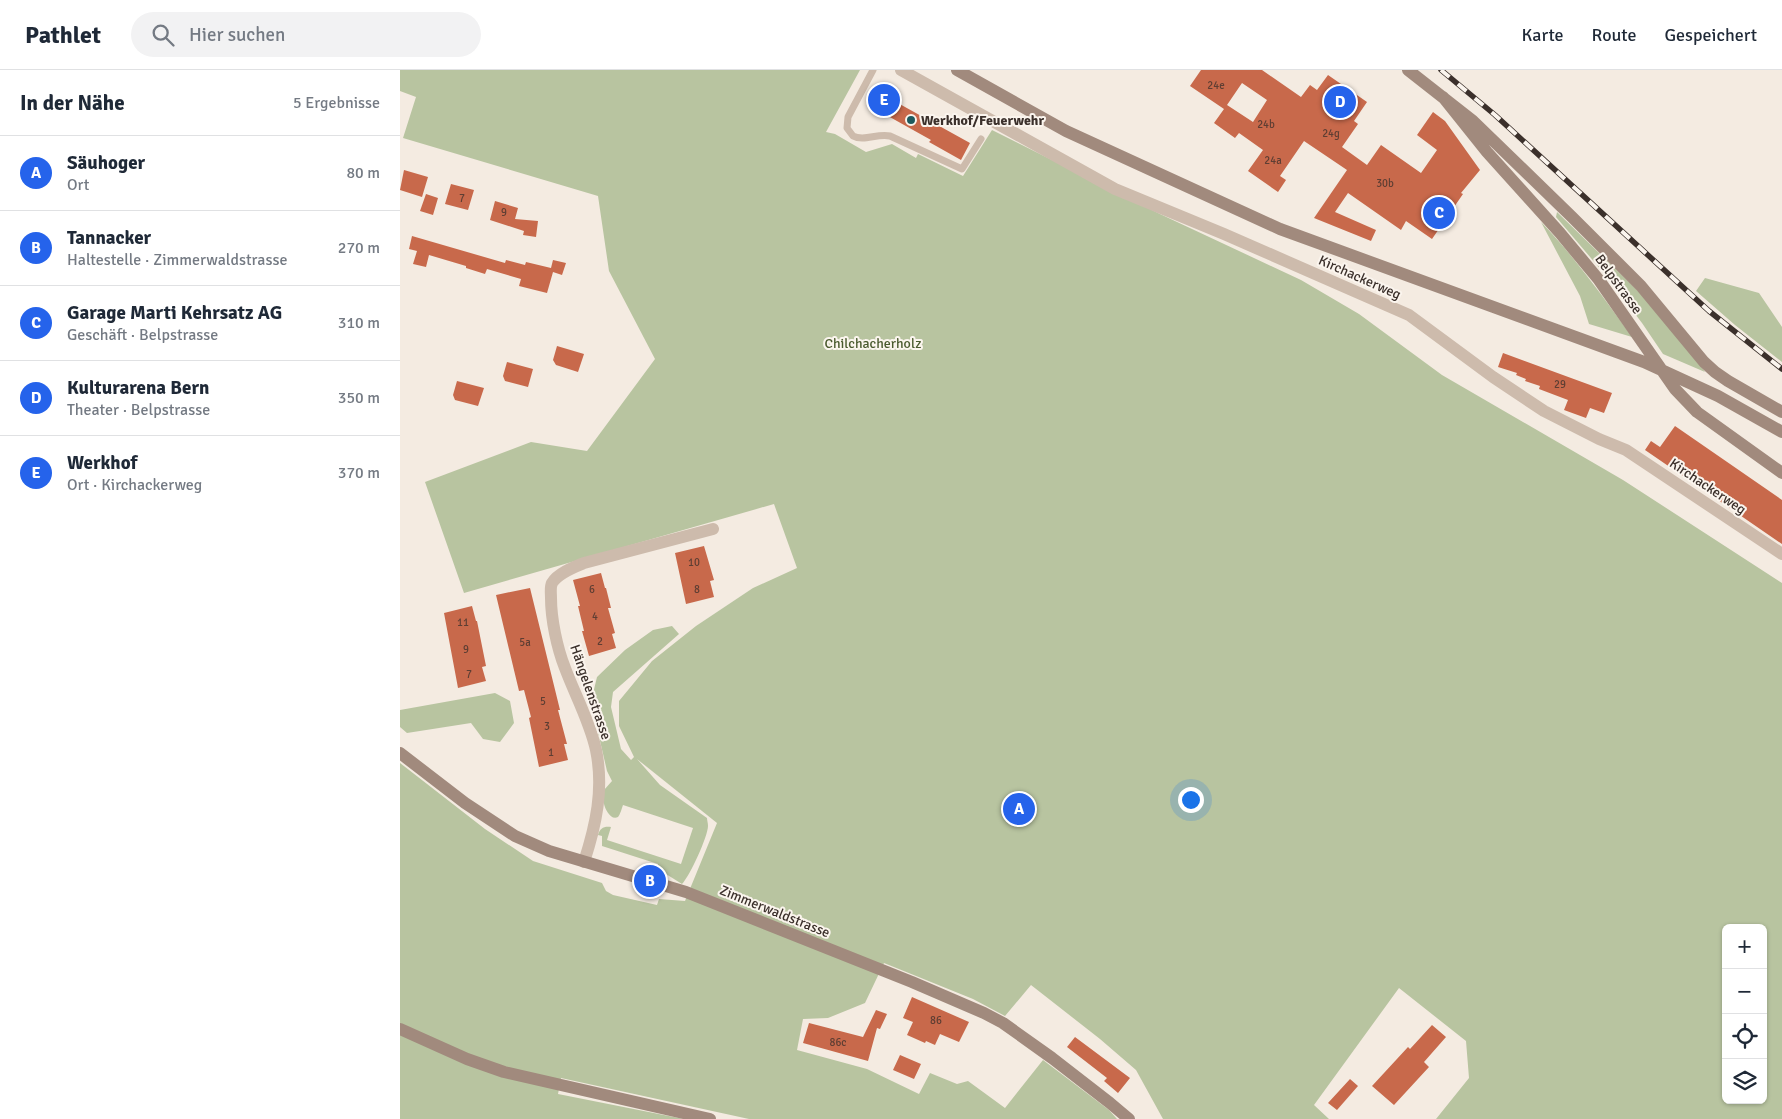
<!DOCTYPE html>
<html lang="de">
<head>
<meta charset="utf-8">
<style>
  body { margin:0; font-family:Signika,sans-serif; background:#f2f2f3; color:#1f2937 }
  .controls { position:absolute; right:15px; bottom:15px; display:grid; overflow:hidden; border-radius:8px; box-shadow:0 1px 4px #0004 }
  .controls button { width:45px; height:45px; display:grid; place-items:center; padding:0; border:0; border-bottom:1px solid #e0e1e3; background:#fff; color:#1f2937; font:25px sans-serif }
  .you { position:absolute; left:790px; top:729px; width:18px; height:18px; margin:-12px; border:4px solid #fff; border-radius:50%; background:#1a73e8; box-shadow:0 0 0 8px #1a73e833 }
  .badge { display:grid; place-items:center; width:32px; height:32px; border-radius:50%; background:#2563eb; color:#fff; font-size:16px; font-weight:700 }
  .pin { position:absolute; translate:-50% -50%; border:2px solid #fff; box-shadow:0 1px 5px #0006 }
  .list { margin:0; padding:0; list-style:none }
  h2 { display:flex; justify-content:space-between; align-items:center; height:65px; margin:0; padding:0 20px; font-size:21px }
  h2 small { font-size:16px; font-weight:400; color:#747a83 }
  .list li { display:grid; grid-template-columns:32px 1fr auto; gap:15px; align-items:center; box-sizing:border-box; height:75px; padding:0 20px; border-top:1px solid #e0e1e3 }
  .list b { display:block; font-size:19px; white-space:nowrap }
  .list p { margin:0; font-size:16px; white-space:nowrap; color:#747a83 }
  .list em { font-size:16px; font-style:normal; color:#747a83 }
  .icon { flex:none; width:28px; height:28px; fill:none; stroke:currentColor; stroke-width:2; stroke-linecap:round; stroke-linejoin:round }
  .map { position:relative; flex:none; width:1382px; height:1049px; overflow:hidden }
  header { display:flex; align-items:center; gap:30px; box-sizing:border-box; height:70px; padding:0 25px; background:#fff; border-bottom:1px solid #e0e1e3 }
  header strong { font-size:24px }
  nav { display:flex; gap:28px; margin-inline-start:auto; font-size:18px }
  .search { width:350px; height:45px; background:#f2f2f3; display:flex; align-items:center; gap:12px; box-sizing:border-box; padding:0 18px; border-radius:28px; color:#747a83; font-size:19px }
  main { display:flex }
  aside { flex:1; background:#fff }
  .map>svg:first-child { display:block }
</style>
</head>
<body>
<header>
<strong>Pathlet</strong>
<div class="search"><svg class="icon" aria-label="search" viewBox="0 0 24 24"><circle cx="10" cy="10" r="6"/><path d="M15 15l6 6"/></svg>Hier suchen</div>
<nav><a>Karte</a><a>Route</a><a>Gespeichert</a></nav>
</header>
<main>
<aside>
<h2>In der Nähe<small>5 Ergebnisse</small></h2>
<ul class="list">
<li><span class="badge">A</span><div><b>Säuhoger</b><p>Ort</p></div><em>80 m</em></li>
<li><span class="badge">B</span><div><b>Tannacker</b><p>Haltestelle · Zimmerwaldstrasse</p></div><em>270 m</em></li>
<li><span class="badge">C</span><div><b>Garage Marti Kehrsatz AG</b><p>Geschäft · Belpstrasse</p></div><em>310 m</em></li>
<li><span class="badge">D</span><div><b>Kulturarena Bern</b><p>Theater · Belpstrasse</p></div><em>350 m</em></li>
<li><span class="badge">E</span><div><b>Werkhof</b><p>Ort · Kirchackerweg</p></div><em>370 m</em></li>
</ul>
</aside>
<div class="map">
<svg width="1382" height="1049" viewBox="0 0 1382 1049">
  <rect width="100%" height="100%" fill="#f4ebe1"/>
  <!-- green -->
  <path fill="#b8c4a0" fill-rule="evenodd" d="M0 0H460L426 62 435 64 466 82 492 74 516 88 518 84 563 106 592 60 760 144 901 210 959 244 1042 305 1223 410 1382 513V1049H1036L1069 1008 1066 971 999 918 914 1035 929 1049H763L736 1000 700 969 631 915 605 946 573 929 484 893 465 933 428 948 403 949 397 980 467 999 519 1024 530 1003 557 1014 568 1011 605 1038 643 990 709 1040 717 1049H349L161 1008 158 1024 284 1049H0V693L85 759 133 791 202 813 206 821 213 825 257 835 259 829 285 831 317 753 237 689 260 715 307 748C307 750 308 753 308 756 308 766 290 806 282 814L258 799V794L202 776V766L198 765C200 758 204 756 211 757L207 770 281 794 293 758 223 735C222 738 220 745 218 747 211 751 205 739 204 734 203 730 204 725 204 720L212 711 207 701 191 632 197 607 225 580 253 560 272 556 279 564 213 622 211 637 221 679 231 690 234 687 219 656V631L252 591 296 556 353 518 397 498 374 434 64 523 25 412 131 372 187 381 255 289 209 201 198 126 3 68 16 27 0 21ZM1326 858H1363V1030H1326Z
    M1157 142 1237 220 1275 261 1305 302 1263 284 1242 253 1202 201 1156 147Z
    M1141 152C1175 187 1203 227 1232 267L1189 254 1180 226Z
    M1305 208 1359 223 1382 257V292L1335 255 1296 221Z
    M95 623 110 631 114 653 100 672 83 669 71 653 7 663 0 657V640Z"/>
  <!-- building -->
  <path fill="#c8694b" fill-rule="evenodd" d="M801 0H862L901 27 910 15 917 20 928 5 967 32 954 51 958 54 942 77 967 95 981 75 1021 103 1037 80 1017 65 1033 42 1045 51 1080 100 1061 123 1063 124 1032 169 1006 151 1001 160 948 123 935 142 976 160 971 171 914 148 947 100 904 71 880 106 886 110 878 122 848 101 863 80 839 63 835 68 814 53 824 39 790 16ZM842 13 867 30 853 52 827 35Z
    M479 18 498 29 496 32 570 73 561 90 529 72 531 70 488 46 490 42 471 32Z
    M4 100 28 107 22 127 0 120Z
    M51 114 74 120 68 140 45 134Z
    M26 124 38 128 33 145 20 141Z
    M95 131 118 138 115 149 138 151 136 167 123 165 124 161 90 150Z
    M12 166 105 193 106 190 125 195 126 192 151 198 153 190 166 193 162 205 153 202 147 223 119 216 121 209 87 199 85 204 66 198V196L29 185 26 197 13 194 17 181 9 179Z
    M157 276 184 284 178 302 156 295 153 290Z
    M1103 283 1212 323 1204 343 1190 338 1186 348 1164 340 1168 330 1139 319 1140 316 1125 311 1126 309 1116 305 1117 303 1098 297Z
    M107 292 133 299 128 317 105 311 103 306Z
    M57 311 84 318 78 336 55 330 53 325Z
    M1275 356 1382 430V474L1245 380 1251 371 1260 377Z
    M304 476 314 510 310 511 314 527 286 534 275 483Z
    M201 503 205 518H206L211 538H208L215 563 212 564 216 578 189 586 182 561H184L178 536H180L173 510Z
    M130 518 160 640H158L167 674H164L168 690 139 697 129 648 131 647 124 620 119 621 96 525Z
    M72 536 76 551H77L86 596 82 597 86 611 58 618 44 543Z
    M512 927 569 952 559 972 540 964 535 975 526 971 525 973 507 965 513 952 503 948Z
    M476 940 487 944 480 959 477 958 468 991 403 973 409 953 463 967Z
    M1032 955 1046 967 1024 992 1029 997 994 1035 972 1016 1008 977 1010 979Z
    M675 967 730 1008 718 1023 704 1011 707 1008 667 977Z
    M500 985 521 994 514 1009 493 1000Z
    M950 1009 958 1016 937 1040 928 1033Z"/>
  <g fill="none" stroke-linecap="round" stroke-linejoin="round">
    <!-- lane -->
    <path stroke="#cdbbac" stroke-width="7" d="M473 0 448 47 447 58 453 66C464 72 477 63 490 66L562 99 581 69"/>
    <!-- street -->
    <path stroke="#cdbbac" stroke-width="12" d="M501 0 715 119 824 164 1009 245 1093 307 1144 341 1199 369 1226 380 1382 484
      M184 792C196 755 204 719 196 680 190 652 175 625 165 598 157 578 151 549 151 528 151 523 150 517 152 513 158 503 174 497 184 493L313 459"/>
    <!-- secondary -->
    <path stroke="#a18a7d" stroke-width="12" d="M557 0 666 61 880 159 1244 292 1318 326 1382 362
      M1008 0 1073 51 1172 147 1241 216 1304 292 1315 302 1328 311 1382 342
      M1043 27 1087 82 1160 163 1199 210 1275 319 1297 342 1382 403
      M0 683 65 733 115 766 149 781 286 822 512 912 584 943 603 953 652 988 710 1033 729 1049
      M0 959 67 989 104 1002 310 1049"/>
    <!-- rail casing -->
    <g stroke="#3b302b" stroke-width="5.5">
      <path id="rail" d="M1041 0 1095 45 1309 241 1382 299"/>
    </g>
    <!-- rail -->
    <use href="#rail" stroke="#fbf5ee" stroke-width="4" stroke-dasharray="11" stroke-linecap="butt"/>
  </g>
  <!-- markers -->
  <circle fill="#1f5a5e" stroke="#fbf5ee" stroke-width="2" cx="511" cy="50" r="5"/>
  <g text-anchor="middle" stroke-width="4" stroke-linejoin="round" paint-order="stroke">
    <!-- number labels -->
    <g font-size="11" fill="#5e3e33">
      <text x="816" y="19">24e</text>
      <text x="866" y="58">24b</text>
      <text x="931" y="67">24g</text>
      <text x="873" y="94">24a</text>
      <text x="985" y="117">30b</text>
      <text x="62" y="132">7</text>
      <text x="104" y="146">9</text>
      <text x="1160" y="318">29</text>
      <text x="294" y="496">10</text>
      <text x="192" y="523">6</text>
      <text x="297" y="523">8</text>
      <text x="195" y="550">4</text>
      <text x="63" y="556">11</text>
      <text x="200" y="575">2</text>
      <text x="125" y="576">5a</text>
      <text x="66" y="583">9</text>
      <text x="69" y="608">7</text>
      <text x="143" y="635">5</text>
      <text x="147" y="660">3</text>
      <text x="151" y="686">1</text>
      <text x="536" y="954">86</text>
      <text x="438" y="976">86c</text>
    </g>
    <!-- poi labels -->
    <g font-size="14" font-weight="bold" fill="#3b302b" stroke="#fbf5ee" text-anchor="start">
      <text x="521" y="55">Werkhof/Feuerwehr</text>
    </g>
    <!-- street labels -->
    <g font-size="14" fill="#3b302b" stroke="#fbf5ee">
      <text transform="translate(960 207) rotate(24)" y="5">Kirchackerweg</text>
      <text transform="translate(1219 214) rotate(54)" y="5">Belpstrasse</text>
      <text transform="translate(1308 416) rotate(34)" y="5">Kirchackerweg</text>
      <text transform="translate(191 622) rotate(71)" y="5">Hängelenstrasse</text>
      <text transform="translate(375 841) rotate(22)" y="5">Zimmerwaldstrasse</text>
    </g>
    <!-- park labels -->
    <g font-size="14" fill="#4a5a2e" stroke="#fbf5ee">
      <text x="473" y="278">Chilchacherholz</text>
    </g>
  </g>
</svg>
<div class="controls">
<button>+</button>
<button>−</button>
<button><svg class="icon" aria-label="locate" viewBox="0 0 24 24"><circle cx="12" cy="12" r="6"/><path d="M12 2v4M12 18v4M2 12h4M18 12h4"/></svg></button>
<button><svg class="icon" aria-label="layers" viewBox="0 0 24 24"><path d="M12 4l9 5-9 5-9-5zM3 14l9 5 9-5"/></svg></button>
</div>
<div class="you"></div>
<div class="pin badge" style="left:619px;top:739px">A</div>
<div class="pin badge" style="left:250px;top:811px">B</div>
<div class="pin badge" style="left:1039px;top:143px">C</div>
<div class="pin badge" style="left:940px;top:32px">D</div>
<div class="pin badge" style="left:484px;top:30px">E</div>
</div>
</main>
</body>
</html>
